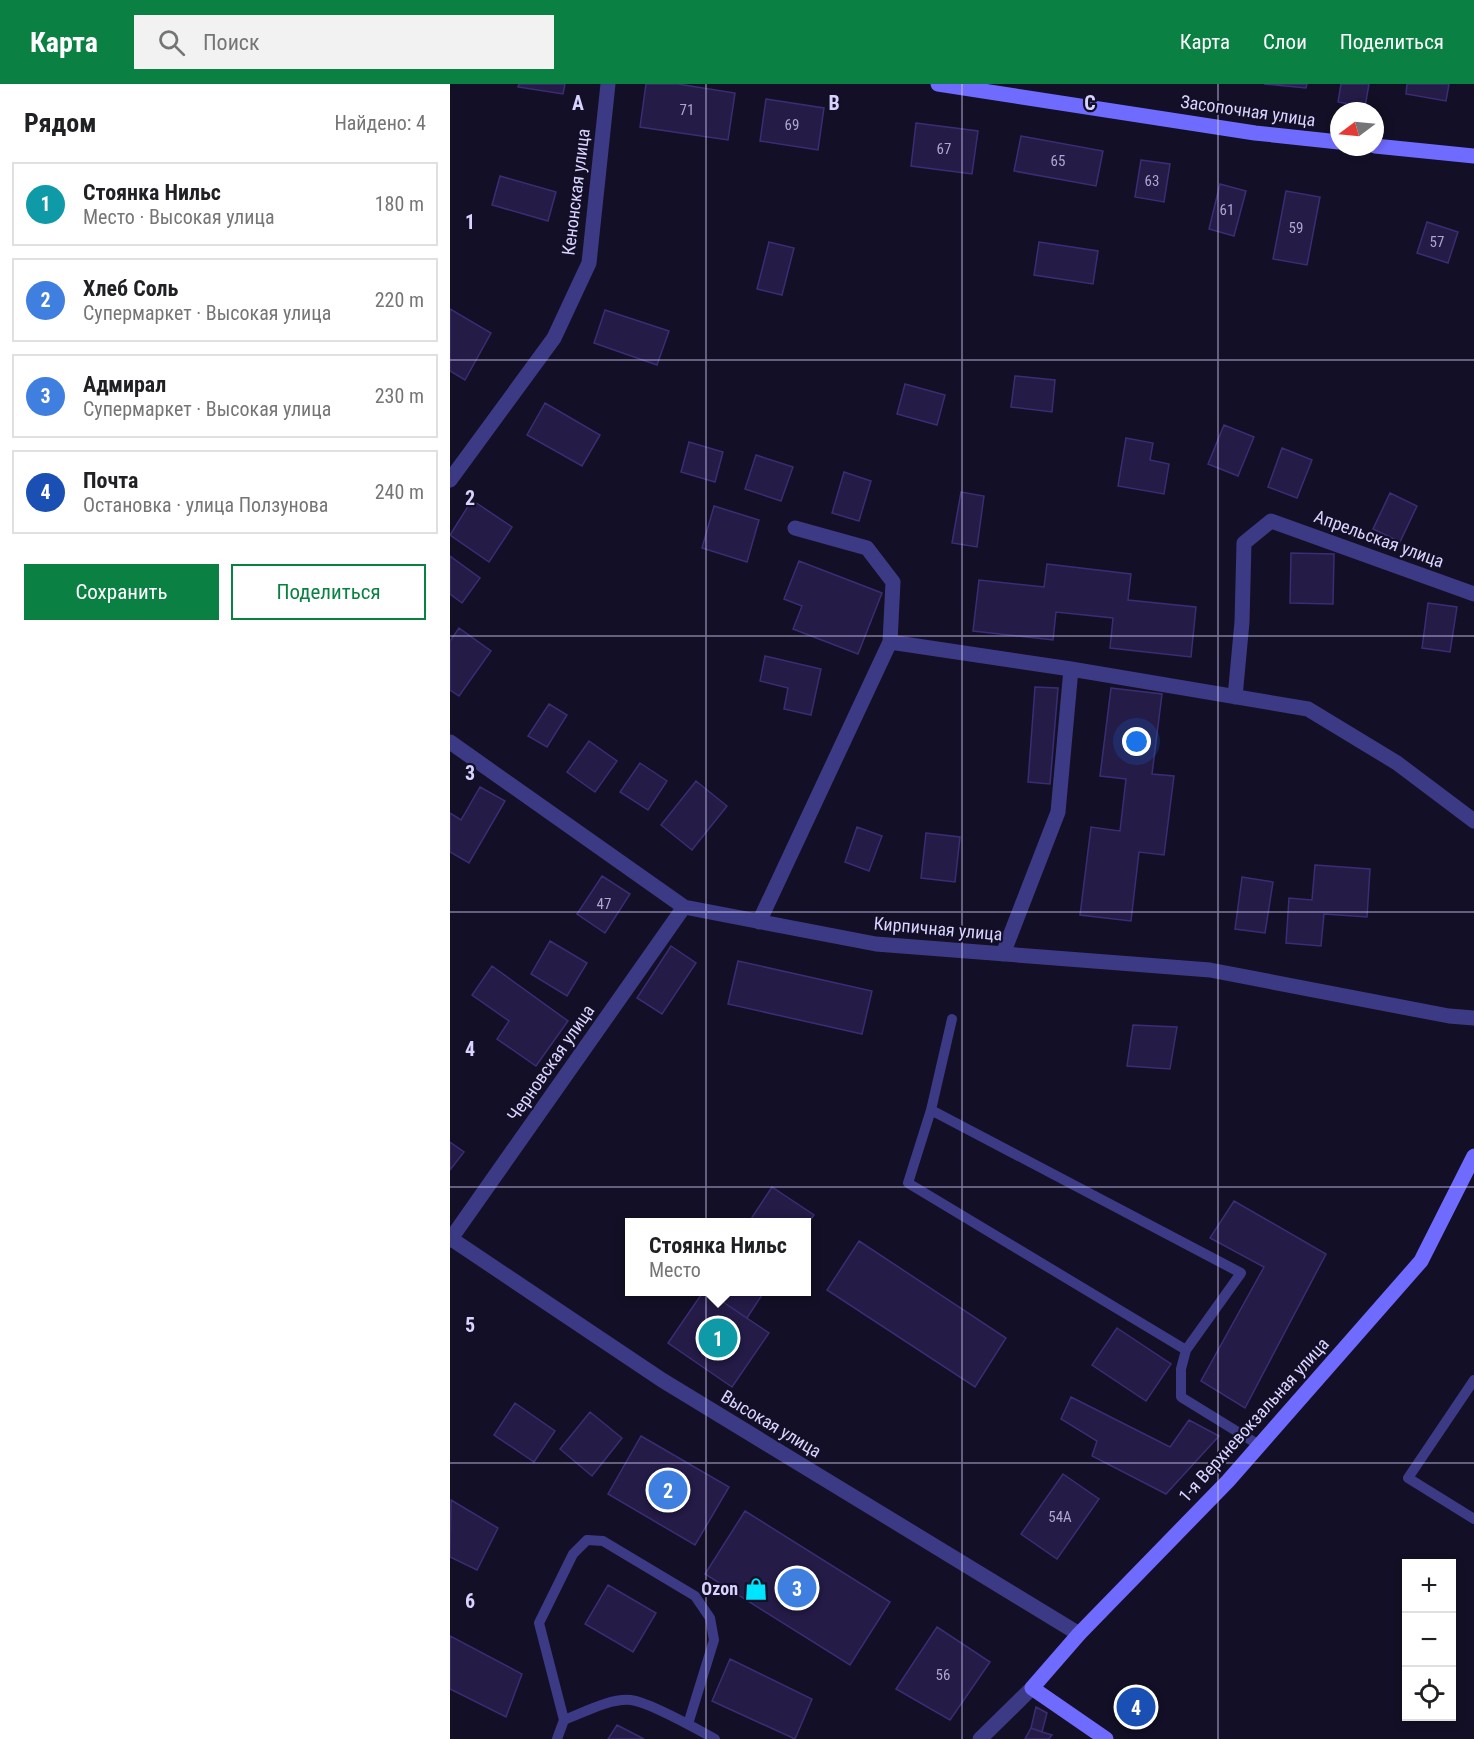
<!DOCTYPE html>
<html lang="ru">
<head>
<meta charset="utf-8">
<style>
  body { margin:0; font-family:"Roboto Condensed",sans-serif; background:#f2f2f2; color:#202124 }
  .controls { position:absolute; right:18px; bottom:18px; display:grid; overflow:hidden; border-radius:0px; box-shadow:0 3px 9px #0003 }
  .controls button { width:54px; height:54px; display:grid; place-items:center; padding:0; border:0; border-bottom:2px solid #e0e0e0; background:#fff; color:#202124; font:30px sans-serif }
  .compass { position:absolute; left:880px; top:18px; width:54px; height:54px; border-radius:50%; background:#fff; box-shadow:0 3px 9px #0003; rotate:254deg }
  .you { position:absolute; left:687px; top:658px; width:21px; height:21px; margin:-15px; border:4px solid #fff; border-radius:50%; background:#1a73e8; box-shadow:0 0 0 9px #1a73e833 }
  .badge { display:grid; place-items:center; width:39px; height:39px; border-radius:50%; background:#0b8043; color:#fff; font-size:20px; font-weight:700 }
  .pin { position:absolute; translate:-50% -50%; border:3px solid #fff; box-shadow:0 2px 6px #0006 }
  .popup { position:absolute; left:175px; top:1134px; width:186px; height:78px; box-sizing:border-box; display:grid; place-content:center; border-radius:0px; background:#fff; filter:drop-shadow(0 2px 4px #0005); font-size:20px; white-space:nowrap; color:#757577 }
  .popup b { font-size:22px; color:#202124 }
  .popup::after { content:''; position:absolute; left:50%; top:100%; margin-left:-12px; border:12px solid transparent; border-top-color:#fff }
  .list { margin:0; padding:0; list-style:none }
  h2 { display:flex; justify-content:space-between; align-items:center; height:78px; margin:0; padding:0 24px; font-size:26px }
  h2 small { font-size:20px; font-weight:400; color:#757577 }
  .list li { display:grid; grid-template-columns:39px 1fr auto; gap:18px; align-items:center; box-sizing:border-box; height:84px; margin:0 12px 12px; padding:0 12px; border:2px solid #e0e0e0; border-radius:0px }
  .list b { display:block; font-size:22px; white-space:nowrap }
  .list p { margin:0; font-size:20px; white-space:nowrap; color:#757577 }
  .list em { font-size:20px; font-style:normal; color:#757577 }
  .actions { display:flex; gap:12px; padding:18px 24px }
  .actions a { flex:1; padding:14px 0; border:2px solid #0b8043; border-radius:0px; text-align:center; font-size:21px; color:#0b8043 }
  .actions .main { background:#0b8043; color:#fff }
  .icon { flex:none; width:33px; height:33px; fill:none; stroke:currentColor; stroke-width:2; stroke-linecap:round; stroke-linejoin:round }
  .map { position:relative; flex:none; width:1024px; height:1655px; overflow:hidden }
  header { display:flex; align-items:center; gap:36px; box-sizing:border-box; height:84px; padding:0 30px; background:#0b8043; color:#fff }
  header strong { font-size:28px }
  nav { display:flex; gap:33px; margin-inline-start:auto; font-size:21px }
  .search { width:420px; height:54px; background:#f2f2f2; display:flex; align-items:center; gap:15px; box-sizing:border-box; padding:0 21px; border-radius:0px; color:#757577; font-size:22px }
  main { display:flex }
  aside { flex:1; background:#fff }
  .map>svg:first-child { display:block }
</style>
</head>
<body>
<header>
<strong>Карта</strong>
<div class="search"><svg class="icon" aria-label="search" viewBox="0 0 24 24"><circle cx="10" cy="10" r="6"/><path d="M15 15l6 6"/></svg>Поиск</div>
<nav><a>Карта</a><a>Слои</a><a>Поделиться</a></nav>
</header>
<main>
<aside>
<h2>Рядом<small>Найдено: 4</small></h2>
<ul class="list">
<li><span class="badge" style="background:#0f9aa8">1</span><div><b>Стоянка Нильс</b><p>Место · Высокая улица</p></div><em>180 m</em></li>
<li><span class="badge" style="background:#3f7fe0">2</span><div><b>Хлеб Соль</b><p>Супермаркет · Высокая улица</p></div><em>220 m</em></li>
<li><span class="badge" style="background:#3f7fe0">3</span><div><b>Адмирал</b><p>Супермаркет · Высокая улица</p></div><em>230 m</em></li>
<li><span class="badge" style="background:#1a4fb4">4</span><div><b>Почта</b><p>Остановка · улица Ползунова</p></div><em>240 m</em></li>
</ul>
<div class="actions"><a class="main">Сохранить</a><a>Поделиться</a></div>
</aside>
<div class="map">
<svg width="1024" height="1655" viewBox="0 0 1024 1655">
  <rect width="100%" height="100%" fill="#130f26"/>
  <!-- building -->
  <path fill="#241b47" stroke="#3b2d73" stroke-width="1.5" d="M69 0H115L113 10 68 3Z
    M196 0H228L285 9 278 56 190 43Z
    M814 0H857L856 4Z
    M891 0H919L915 23 888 18Z
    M957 0H999L996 17 956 10Z
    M316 15 374 24 368 66 310 57Z
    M466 39 528 47 522 90 461 82Z
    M571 52 653 67 646 102 564 87Z
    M691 76 720 80 714 118 685 113Z
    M50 92 106 108 98 137 42 121Z
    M770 100 796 107 784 152 759 145Z
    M836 107 870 113 857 181 823 175Z
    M977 138 1008 148 998 179 967 169Z
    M319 158 344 164 332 211 307 205Z
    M589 158 648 167 643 200 584 191Z
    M0 225 41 249 15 296 0 287Z
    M155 226 219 247 207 281 144 259Z
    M565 292 605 296 602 328 561 323Z
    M455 300 495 311 487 341 447 330Z
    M95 319 150 351 132 382 77 351Z
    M774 341 804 353 788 392 758 380Z
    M676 354 703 359 700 376 719 380 714 410 668 402Z
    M239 358 273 368 265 398 231 388Z
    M832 364 862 376 847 414 818 403Z
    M306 371 343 383 331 417 295 405Z
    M394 388 421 397 409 437 382 429Z
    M511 408 534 412 527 463 502 459Z
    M940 409 967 422 950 458 923 445Z
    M22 416 62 443 39 478 0 451Z
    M264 422 309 436 297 478 252 464Z
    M841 469 884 470 883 520 840 519Z
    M0 472 30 494 12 519 0 510Z
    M349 477 432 509 408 570 343 545 352 522 334 515Z
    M597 480 681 490 678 516 746 523 741 573 660 564 663 534 606 528 603 556 523 547 529 496 594 503Z
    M978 519 1007 523 1000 568 972 564Z
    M9 544 41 567 9 612 0 606V557Z
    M315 572 371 585 361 631 334 625 338 604 310 597Z
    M585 603 608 604 600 700 578 698Z
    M661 604 712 610 702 690 724 692 714 771 689 768 681 837 630 831 641 743 670 747 676 695 650 692Z
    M99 620 117 631 97 663 78 652Z
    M139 657 167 677 145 708 117 688Z
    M190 679 217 697 198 726 170 708Z
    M246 697 277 722 242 766 211 741Z
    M30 703 55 717 19 779 0 768V729L11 736Z
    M407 743 432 752 419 787 395 778Z
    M476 749 510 753 505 798 471 794Z
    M865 781 920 785 917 833 874 830 871 862 836 859 839 814 862 816Z
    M152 792 180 810 155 849 127 830Z
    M792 793 823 798 815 849 785 845Z
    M100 857 137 879 117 912 81 890Z
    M221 862 246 879 212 930 187 914Z
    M288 877 422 907 412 950 278 920Z
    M42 882 118 937 86 982 47 955 59 937 22 911Z
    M683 941 727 943 720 985 677 982Z
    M0 1058 14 1068 0 1086Z
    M322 1103 364 1131 356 1142V1138H299Z
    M784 1117 876 1170 795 1324 751 1297 814 1183 760 1154Z
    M409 1157 556 1254 525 1303 377 1206Z
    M253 1208H258L319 1249 282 1303 218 1259Z
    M258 1208H314L297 1234Z
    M667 1244 721 1280 696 1317 642 1281Z
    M621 1313 720 1363 739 1336 769 1352 716 1410 642 1372 647 1357 611 1335Z
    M65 1319 105 1347 84 1378 44 1351Z
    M140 1328 172 1354 142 1392 110 1365Z
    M191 1352 279 1403 245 1461 158 1410Z
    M613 1390 649 1415 607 1475 571 1450Z
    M1 1416 48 1444 27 1486 0 1473Z
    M295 1427 440 1518 400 1581 255 1490Z
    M158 1501 206 1529 183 1568 135 1540Z
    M487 1543 540 1578 500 1636 446 1605Z
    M0 1552 72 1590 56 1633 0 1605Z
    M280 1575 362 1615 345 1655 262 1617Z
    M586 1623 597 1629 592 1648 581 1644Z
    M167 1641 194 1655H158Z
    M581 1644 592 1648 602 1651 599 1655H575Z"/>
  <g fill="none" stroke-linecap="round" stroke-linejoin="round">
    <!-- lane -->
    <path stroke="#3d3a85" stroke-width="10" d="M502 935 481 1026 458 1099 736 1266 731 1285V1313L809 1361
      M481 1026 791 1189 736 1266
      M1024 1296 958 1394 1024 1435
      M114 1636 89 1539 123 1470 137 1456 153 1457 245 1512 260 1534 264 1556 238 1640
      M107 1655 114 1636C133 1629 159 1614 181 1616 199 1618 247 1645 265 1655"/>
    <!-- street -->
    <path stroke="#3d3a85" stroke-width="15" d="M0 396 104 254 139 179 158 0
      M440 558 621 585 858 625 947 679 1024 737
      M785 613 792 538 794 459 821 437 1024 510
      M0 658 234 823 426 860 760 886 999 932 1024 934
      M309 838 440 558 443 498 417 464 345 444
      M553 870 608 728 621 585
      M0 1154 212 1296 629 1550
      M0 1156 234 823
      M530 1655 582 1604"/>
    <!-- secondary -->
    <path stroke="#6f6bff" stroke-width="15" d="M488 0 805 49 889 58
      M925 62 1024 72
      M656 1655 582 1604 629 1550 778 1397 971 1177 1024 1072"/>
  </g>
  <!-- grid -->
  <path fill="none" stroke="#d9d4ff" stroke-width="1.5" stroke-opacity="0.55" d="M256 0V1655M512 0V1655M768 0V1655M0 276H1024M0 552H1024M0 828H1024M0 1103H1024M0 1379H1024"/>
  <!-- icons -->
  <defs>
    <g id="shop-bare" transform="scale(1.8)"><path d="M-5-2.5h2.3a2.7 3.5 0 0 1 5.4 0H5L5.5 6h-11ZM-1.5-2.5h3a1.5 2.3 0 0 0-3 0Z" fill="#00e5ff" stroke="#130f26" stroke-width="2.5" paint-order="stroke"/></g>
  </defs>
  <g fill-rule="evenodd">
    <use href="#shop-bare" x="306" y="1505"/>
  </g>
  <g text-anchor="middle" stroke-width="4.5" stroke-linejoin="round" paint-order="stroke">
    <!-- number labels -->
    <g font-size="15" fill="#aca6d1">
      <text x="237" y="31">71</text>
      <text x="342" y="46">69</text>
      <text x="494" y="70">67</text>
      <text x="608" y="82">65</text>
      <text x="702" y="102">63</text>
      <text x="777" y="131">61</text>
      <text x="846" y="149">59</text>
      <text x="987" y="163">57</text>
      <text x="154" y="825">47</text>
      <text x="610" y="1438">54А</text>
      <text x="493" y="1596">56</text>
    </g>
    <!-- street labels -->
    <g font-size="18" fill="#d9d4ff" stroke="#130f26">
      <text transform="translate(798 27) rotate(8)" y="6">Засопочная улица</text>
      <text transform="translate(126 108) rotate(-83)" y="6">Кенонская улица</text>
      <text transform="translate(929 455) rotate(20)" y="6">Апрельская улица</text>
      <text transform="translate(488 845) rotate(5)" y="6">Кирпичная улица</text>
      <text transform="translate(101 979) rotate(-55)" y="6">Черновская улица</text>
      <text transform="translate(804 1336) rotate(-48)" y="6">1-я Верхневокзальная улица</text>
      <text transform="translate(321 1340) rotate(31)" y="6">Высокая улица</text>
    </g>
    <!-- poi labels -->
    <g font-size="18" font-weight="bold" fill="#d9d4ff" stroke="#130f26" text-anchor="end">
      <text x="288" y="1511">Ozon</text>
    </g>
  </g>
  <g font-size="20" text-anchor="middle" font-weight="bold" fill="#d9d4ff" stroke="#130f26" stroke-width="4.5" stroke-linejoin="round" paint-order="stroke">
    <text x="128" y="26">A</text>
    <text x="384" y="26">B</text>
    <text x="640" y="26">C</text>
    <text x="20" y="145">1</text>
    <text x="20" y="421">2</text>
    <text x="20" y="696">3</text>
    <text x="20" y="972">4</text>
    <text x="20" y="1248">5</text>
    <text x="20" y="1524">6</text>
  </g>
</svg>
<div class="controls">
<button>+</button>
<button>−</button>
<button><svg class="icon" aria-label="locate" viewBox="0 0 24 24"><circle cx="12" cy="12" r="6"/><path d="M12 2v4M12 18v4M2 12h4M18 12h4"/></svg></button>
</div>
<svg class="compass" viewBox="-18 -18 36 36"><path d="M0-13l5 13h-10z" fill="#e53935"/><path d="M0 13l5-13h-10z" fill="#757577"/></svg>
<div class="you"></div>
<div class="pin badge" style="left:268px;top:1254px;background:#0f9aa8">1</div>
<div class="popup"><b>Стоянка Нильс</b>Место</div>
<div class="pin badge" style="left:218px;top:1406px;background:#3f7fe0">2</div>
<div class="pin badge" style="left:347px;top:1504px;background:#3f7fe0">3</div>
<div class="pin badge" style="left:686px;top:1623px;background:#1a4fb4">4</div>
</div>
</main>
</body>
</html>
